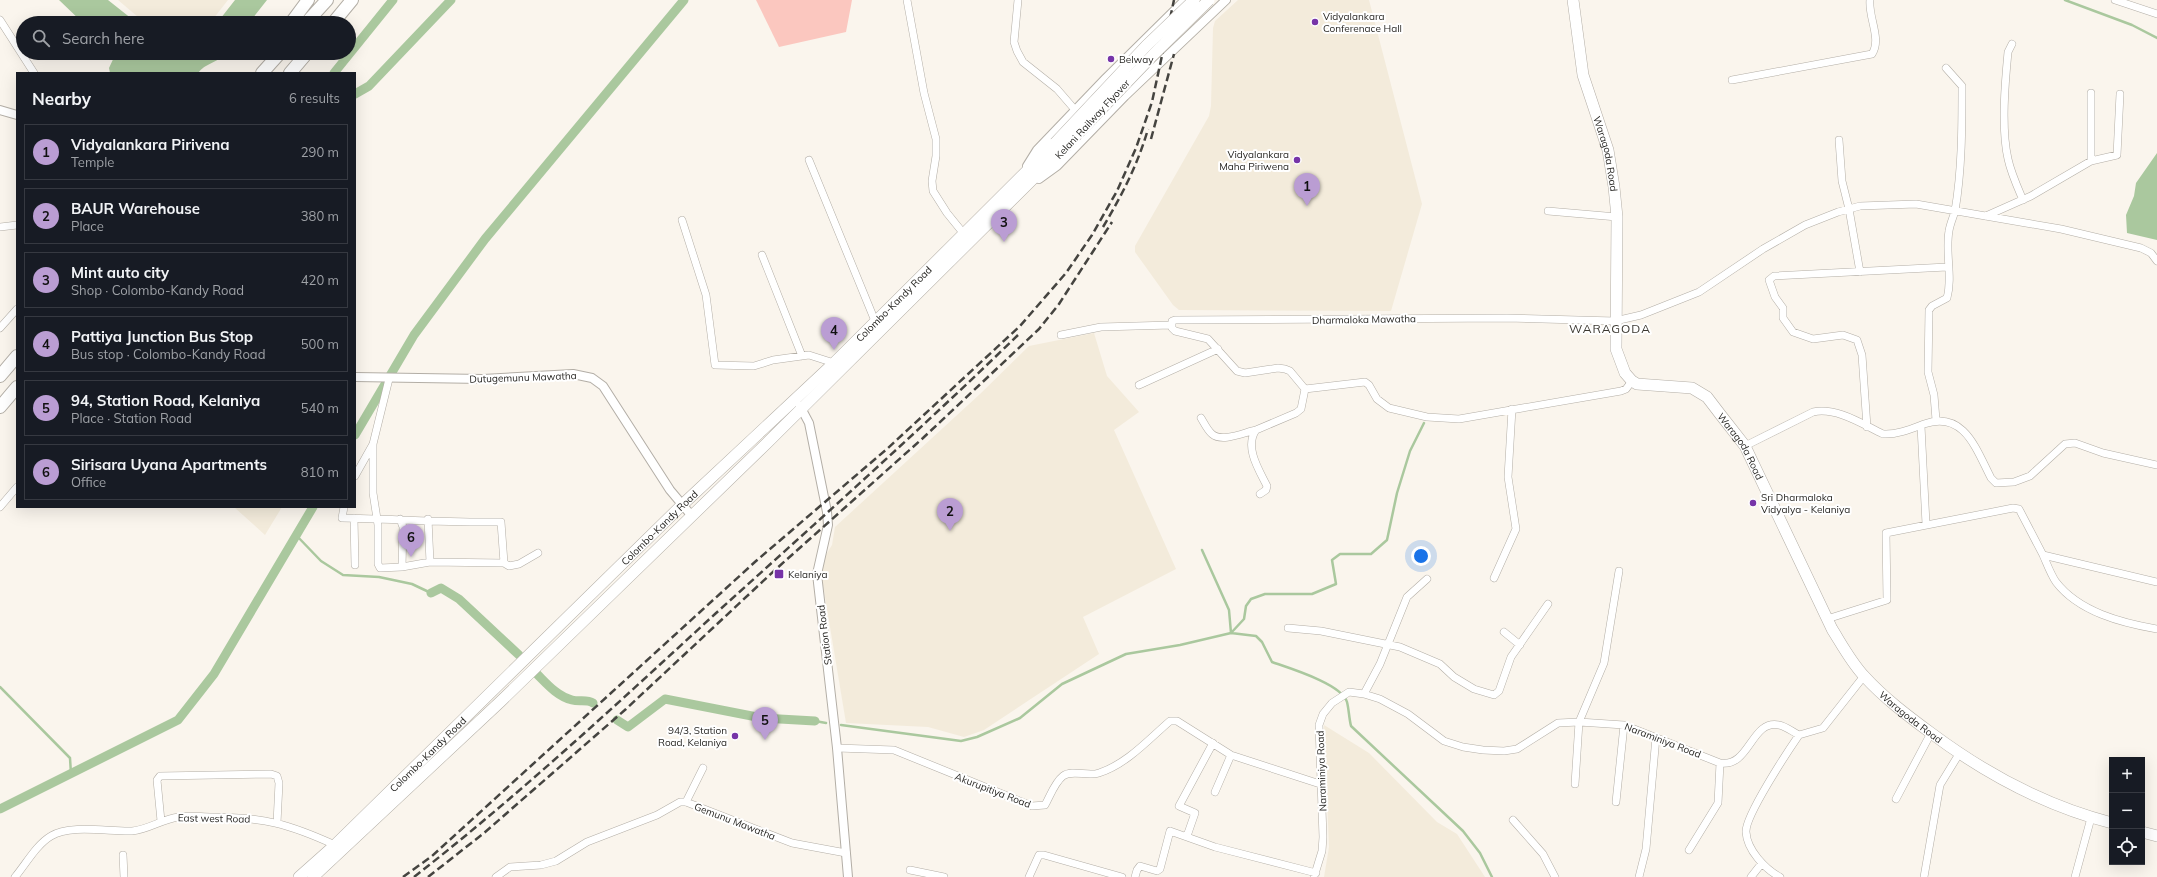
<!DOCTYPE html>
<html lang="en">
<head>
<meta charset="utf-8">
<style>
  body { margin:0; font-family:Mulish,sans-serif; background:#20242c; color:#f1f3f6 }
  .controls { position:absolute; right:12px; bottom:12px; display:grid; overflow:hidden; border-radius:0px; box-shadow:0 4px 16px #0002 }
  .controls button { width:36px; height:36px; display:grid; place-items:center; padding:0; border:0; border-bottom:1px solid #363941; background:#171b24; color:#f1f3f6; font:20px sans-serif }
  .you { position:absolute; left:1421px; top:556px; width:14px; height:14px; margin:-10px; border:3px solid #fff; border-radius:50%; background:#1a73e8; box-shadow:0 0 0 6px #1a73e833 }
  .badge { display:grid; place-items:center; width:26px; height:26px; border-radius:50%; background:#ba9dd3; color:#111; font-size:13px; font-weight:700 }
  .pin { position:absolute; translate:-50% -33px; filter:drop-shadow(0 1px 2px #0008) }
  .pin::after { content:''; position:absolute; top:21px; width:14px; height:12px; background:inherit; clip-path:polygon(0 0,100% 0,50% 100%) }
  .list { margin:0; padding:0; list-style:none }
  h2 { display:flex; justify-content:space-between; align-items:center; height:52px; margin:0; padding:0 16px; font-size:17px }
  h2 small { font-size:13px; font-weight:400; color:#9ea1a6 }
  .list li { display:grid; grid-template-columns:26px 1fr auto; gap:12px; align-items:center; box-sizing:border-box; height:56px; margin:0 8px 8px; padding:0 8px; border:1px solid #363941; border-radius:0px }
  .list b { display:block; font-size:15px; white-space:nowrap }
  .list p { margin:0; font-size:13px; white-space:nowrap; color:#9ea1a6 }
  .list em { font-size:13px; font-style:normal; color:#9ea1a6 }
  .icon { flex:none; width:22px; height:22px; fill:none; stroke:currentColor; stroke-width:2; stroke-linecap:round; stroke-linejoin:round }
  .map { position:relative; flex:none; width:2157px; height:877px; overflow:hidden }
  .search { position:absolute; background:#171b24; box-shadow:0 4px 16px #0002; left:16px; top:16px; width:340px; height:44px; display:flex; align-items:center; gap:10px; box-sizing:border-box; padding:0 14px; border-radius:22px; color:#9ea1a6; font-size:15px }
  .panel { position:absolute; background:#171b24; box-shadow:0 4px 16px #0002; left:16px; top:72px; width:340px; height:436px; border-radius:0px }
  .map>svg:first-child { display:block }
</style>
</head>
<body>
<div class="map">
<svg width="2157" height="877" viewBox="0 0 2157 877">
  <rect width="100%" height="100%" fill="#faf5ed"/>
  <!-- built -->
  <path fill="#f3ebdb" d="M118 0H228L210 23H145Z
    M1238 0H1369L1422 204 1391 311 1179 310 1173 305 1135 252V246L1209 116 1211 106 1213 28 1215 21Z
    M1094 333 1107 376 1139 412 1114 430 1176 569 1083 617 1099 654 984 730 964 737 928 727 846 723 821 573 824 558 832 545 835 527 980 394 1029 346Z
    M234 507H282L265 535Z
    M1324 725 1369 753 1437 822 1457 834 1485 877H1324L1329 847Z"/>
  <!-- green -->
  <path fill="#fbc7bf" d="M756 0H852L846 32 779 47Z"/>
  <!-- water -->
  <path fill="#aac89e" d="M59 0H108L137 23H83Z
    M235 0H267L249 23H217Z
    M116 53H226C218 63 205 63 198 73H110L109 68Z
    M2157 153V240L2127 233 2126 215 2134 196 2136 183Z"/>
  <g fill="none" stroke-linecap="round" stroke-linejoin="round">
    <!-- stream -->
    <path stroke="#aac89e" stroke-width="2.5" d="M2065 0 2132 25 2157 38
      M296 535 321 561 343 575 379 577 412 584 431 593
      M1202 550 1229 610 1231 633
      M1231 633 1244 619 1246 606 1251 599 1265 594H1312L1336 584 1332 560 1340 554H1371L1387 540 1397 493 1410 451 1424 423
      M0 687 70 758 71 774
      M815 721 826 723
      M841 725 961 741 977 737 1020 718 1062 684 1126 654 1180 645 1231 633 1256 636 1262 642 1272 662C1289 668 1342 684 1347 702 1349 710 1349 718 1351 726L1463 831 1480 853 1492 877"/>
    <!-- canal -->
    <path stroke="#aac89e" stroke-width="9" d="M334 73 393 0
      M355 94 369 86 451 0
      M355 435 414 335 485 239 684 0
      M431 593 441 588 459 599 519 655
      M537 674C547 684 557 696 572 700 579 702 587 699 593 703
      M617 720 628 727 665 699 762 718 815 721
      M0 809 178 720 214 674 313 507"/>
    <!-- minor casing -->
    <g stroke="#b3aea6" stroke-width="8">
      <path id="minor" d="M907 0 924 93 936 139V156L932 181 933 191 947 213 964 234
        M1018 0 1014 42 1017 51 1023 62 1057 89 1076 111
        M2115 0 2157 14
        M0 20 34 73
        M2012 44 2008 52C2005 83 2001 128 2008 159 2011 173 2017 186 2023 200
        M1732 80 1872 54C1882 39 1868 17 1870 0
        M1839 140 1842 181 1849 209 1860 272
        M809 160 875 321
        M2091 161V93
        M1548 211 1617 217
        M1986 216 2031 196 2091 161 2117 155 2120 94
        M682 220 706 295 715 365 754 366 773 360 809 355 834 363
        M0 227 17 225
        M762 255 802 356
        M0 328 17 309
        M1061 335 1101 327 1171 325
        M389 379 373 444V493L378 525V564L380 568 402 567 430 562 504 563
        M1139 385 1218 349
        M1305 389 1290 371 1285 369 1278 368 1245 373 1237 371 1208 339 1175 331 1172 328V321L1175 320 1507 318 1615 321 1641 315 1699 292 1763 249 1805 225 1838 212 1860 206 1916 204 2061 229 2141 248 2151 253 2157 261
        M1305 389 1365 382 1369 385 1377 399 1389 408 1427 417 1459 419 1621 391 1626 389 1632 381
        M1201 418C1204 423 1208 431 1212 434 1222 443 1245 432 1256 430
        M1936 420 1934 395 1928 372 1929 310 1932 306 1947 298C1953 277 1945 253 1949 231 1950 224 1953 218 1955 211 1962 170 1962 126 1962 86L1946 68
        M1921 426 1926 524
        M1867 427 1862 355 1857 340 1843 335 1813 339 1793 332 1783 318V308L1775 297 1769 280 1774 276 1947 267
        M1745 446 1813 412C1837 407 1862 424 1883 434 1897 435 1911 429 1924 424 1964 410 1976 449 1991 478L1996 483 2014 482 2030 476 2065 444 2075 443 2103 453 2157 465
        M355 476 373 444
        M1260 494 1266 490 1267 486C1259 470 1244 447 1256 430L1296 413 1301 409 1305 389
        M0 507 17 487
        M344 507 342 518C395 519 448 523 501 522L504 563 509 566 519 564 538 553
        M354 518 355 565
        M400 519 403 527 402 567
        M428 519 430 562
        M2043 555C2047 564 2051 575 2056 582 2079 612 2122 623 2157 629
        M1494 578 1516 529 1508 477 1512 409
        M1827 619 1887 600 1886 533 2013 508 2019 509 2043 555 2157 582
        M1288 628 1321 631 1400 647 1440 664 1454 677 1474 689 1494 695 1499 691 1511 657 1548 604
        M1504 632 1520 645
        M1364 694 1380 664 1407 597 1427 579
        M837 748 894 750 1032 806 1045 805C1050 796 1055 782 1063 776 1072 769 1088 777 1099 773 1127 764 1149 739 1170 721H1177L1231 755 1320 784
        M1575 784 1579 722 1604 663 1619 571
        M1215 792 1231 755
        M1896 799 1931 733
        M686 802 703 768
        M1616 802 1624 725
        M1513 820 1543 854 1555 877
        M161 821 157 780 160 776 271 774 277 776 279 783 277 823
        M1187 836 1195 813 1179 806 1213 743
        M1689 850 1718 803 1720 763
        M123 855 124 877
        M910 870 944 877
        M15 877C26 864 36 845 51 836 70 824 110 832 132 831 148 830 162 819 179 817 189 815 201 817 212 817 263 817 289 824 335 845
        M496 877 510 867 541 865 556 861 587 842 657 815 680 802H686L792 843 846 853
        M1029 877 1039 855H1044L1122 877
        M1135 877 1137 870 1140 866 1157 871 1160 869 1170 831 1215 847 1316 873
        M1314 877 1322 851 1323 837 1319 725 1323 714 1332 703 1349 692 1364 694 1380 699 1408 714 1444 741 1463 747 1483 750 1504 751 1517 749 1558 723 1579 722 1624 725 1720 763C1750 768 1751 719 1779 725 1785 726 1793 732 1799 735L1823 728 1864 676
        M1639 877 1646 849 1656 737
        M1751 877 1762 863
        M1780 877C1765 869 1747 850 1746 832 1745 816 1788 751 1799 735
        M1924 877 1940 785 1959 754
        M2075 877 2091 818"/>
    </g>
    <!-- tertiary casing -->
    <g stroke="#b3aea6" stroke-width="10">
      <path id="tertiary" d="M0 110 17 115
        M1027 166 1037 150 1106 78 1185 0
        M1039 179 1057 166 1125 96 1226 0
        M355 377 483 379 573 374 592 378 603 386 670 490 691 515
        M800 406 809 423 827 512 828 525 817 574 837 748 848 877"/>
    </g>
    <!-- primary casing -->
    <g stroke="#b3aea6" stroke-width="12">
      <g id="primary">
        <path id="s1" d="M1573 0 1583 75 1608 150 1614 187 1617 217 1616 349 1625 373 1632 381 1637 384 1692 388 1707 397 1720 414 1745 446 1832 629C1842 645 1851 662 1864 676 1884 698 1908 716 1931 733 1986 774 2045 806 2112 823"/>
        <path d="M2142 832 2157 836"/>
      </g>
    </g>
    <!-- trunk casing -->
    <g stroke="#b3aea6" stroke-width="12">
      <g id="trunk">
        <path id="s2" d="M299 877 335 845 682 505 834 363 1055 143"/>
        <path d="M313 877 500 702 769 441 1064 148"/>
      </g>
    </g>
    <!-- motorway casing -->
    <g stroke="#b3aea6" stroke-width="14">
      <path id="motorway" d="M291 23 308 0
        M306 23 327 0
        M333 23 352 0
        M262 73 280 53
        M290 73 307 53
        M0 376 17 356
        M0 407 17 387"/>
    </g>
    <!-- minor -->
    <use href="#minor" stroke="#fff" stroke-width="7"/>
    <!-- tertiary -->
    <use href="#tertiary" stroke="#fff" stroke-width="8"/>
    <!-- primary -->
    <use href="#primary" stroke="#fff" stroke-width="11"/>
    <!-- trunk -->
    <use href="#trunk" stroke="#fff" stroke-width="11"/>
    <!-- motorway -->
    <use href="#motorway" stroke="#fff" stroke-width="12"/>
    <!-- rail -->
    <path stroke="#454440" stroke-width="2.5" stroke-dasharray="8 4" stroke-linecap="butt" d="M1151 139 1174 54
      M1103 227C1122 195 1138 164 1148 129
      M403 877 432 856 756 561 888 448 1020 326 1066 273 1092 235 1117 191 1136 148 1152 102 1174 0
      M414 877C519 795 617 704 715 614 817 522 920 430 1018 335
      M428 877 484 833 626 709 775 570 923 438 1039 329 1059 304 1112 222"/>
    <!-- trunk-bridge casing -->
    <g stroke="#b3aea6" stroke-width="12" stroke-linecap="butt">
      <path id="trunk-bridge" d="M1055 143 1146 46 1194 0
        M1064 148 1153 55 1209 0"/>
    </g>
    <!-- trunk-bridge -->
    <use href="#trunk-bridge" stroke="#fff" stroke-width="11"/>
  </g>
  <!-- markers -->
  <g fill="#7634a8" stroke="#fff" stroke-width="1.5">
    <circle cx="1315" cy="22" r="4"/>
    <circle cx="1111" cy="59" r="4"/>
    <circle cx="1297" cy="160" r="4"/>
    <circle cx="1753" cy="503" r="4"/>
    <rect x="774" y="569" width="10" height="10" rx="2"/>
    <circle cx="735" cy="736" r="4"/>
  </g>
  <g text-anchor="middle" stroke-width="4" stroke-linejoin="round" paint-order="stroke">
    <!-- poi labels -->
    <g font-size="10" fill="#282724" stroke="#fff" text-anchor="start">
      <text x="1323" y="20">Vidyalankara<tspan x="1323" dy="12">Conferenace Hall</tspan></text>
      <text x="1119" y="63">Belway</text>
      <text x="1289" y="158" text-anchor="end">Vidyalankara<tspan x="1289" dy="12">Maha Piriwena</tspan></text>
      <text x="1761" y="501">Sri Dharmaloka<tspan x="1761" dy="12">Vidyalya - Kelaniya</tspan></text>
      <text x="788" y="578">Kelaniya</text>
      <text x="727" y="734" text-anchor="end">94/3, Station<tspan x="727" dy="12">Road, Kelaniya</tspan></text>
    </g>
    <!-- street labels -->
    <g font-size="10" fill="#282724" stroke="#fff">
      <text transform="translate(1092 119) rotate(-47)" y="4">Kelani Railway Flyover</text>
      <text dy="4" stroke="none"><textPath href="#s1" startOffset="158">Waragoda Road</textPath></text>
      <text dy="4" stroke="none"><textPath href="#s2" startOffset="826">Colombo-Kandy Road</textPath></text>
      <text transform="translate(1364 319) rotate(-1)" y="4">Dharmaloka Mawatha</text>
      <text transform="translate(523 377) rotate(-2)" y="4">Dutugemunu Mawatha</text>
      <text dy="4" stroke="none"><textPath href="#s1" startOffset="529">Waragoda Road</textPath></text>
      <text dy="4" stroke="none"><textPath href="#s2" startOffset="502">Colombo-Kandy Road</textPath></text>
      <text transform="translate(824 635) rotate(-97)" y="4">Station Road</text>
      <text dy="4" stroke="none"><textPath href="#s1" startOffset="853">Waragoda Road</textPath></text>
      <text transform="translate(1663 740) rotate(21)" y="4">Naraminiya Road</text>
      <text dy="4" stroke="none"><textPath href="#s2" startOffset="178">Colombo-Kandy Road</textPath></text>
      <text transform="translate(1321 771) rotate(-92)" y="4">Naraminiya Road</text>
      <text transform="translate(993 790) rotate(21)" y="4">Akurupitiya Road</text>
      <text transform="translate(214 818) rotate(1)" y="4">East west Road</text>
      <text transform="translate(735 821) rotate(21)" y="4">Gemunu Mawatha</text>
    </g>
    <!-- quarter labels -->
    <g font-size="12" letter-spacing="1" fill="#3b3831" stroke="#fff">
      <text x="1610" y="333">WARAGODA</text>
    </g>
  </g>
</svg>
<div class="controls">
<button>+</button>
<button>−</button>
<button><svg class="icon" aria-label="locate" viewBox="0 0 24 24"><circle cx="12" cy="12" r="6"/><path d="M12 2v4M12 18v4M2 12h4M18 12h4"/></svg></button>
</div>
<div class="you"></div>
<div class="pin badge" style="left:1307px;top:206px">1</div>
<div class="pin badge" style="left:950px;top:531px">2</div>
<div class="pin badge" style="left:1004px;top:242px">3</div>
<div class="pin badge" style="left:834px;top:350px">4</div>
<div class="pin badge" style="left:765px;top:740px">5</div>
<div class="pin badge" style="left:411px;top:557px">6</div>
<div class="search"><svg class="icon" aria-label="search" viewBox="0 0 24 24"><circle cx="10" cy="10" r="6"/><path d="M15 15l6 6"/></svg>Search here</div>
<section class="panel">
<h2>Nearby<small>6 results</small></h2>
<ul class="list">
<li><span class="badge">1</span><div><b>Vidyalankara Pirivena</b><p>Temple</p></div><em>290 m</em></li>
<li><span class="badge">2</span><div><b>BAUR Warehouse</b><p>Place</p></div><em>380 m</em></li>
<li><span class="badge">3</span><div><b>Mint auto city</b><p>Shop · Colombo-Kandy Road</p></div><em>420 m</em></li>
<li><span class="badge">4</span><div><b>Pattiya Junction Bus Stop</b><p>Bus stop · Colombo-Kandy Road</p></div><em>500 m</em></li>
<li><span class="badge">5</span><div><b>94, Station Road, Kelaniya</b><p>Place · Station Road</p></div><em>540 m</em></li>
<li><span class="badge">6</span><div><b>Sirisara Uyana Apartments</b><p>Office</p></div><em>810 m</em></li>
</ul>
</section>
</div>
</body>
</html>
